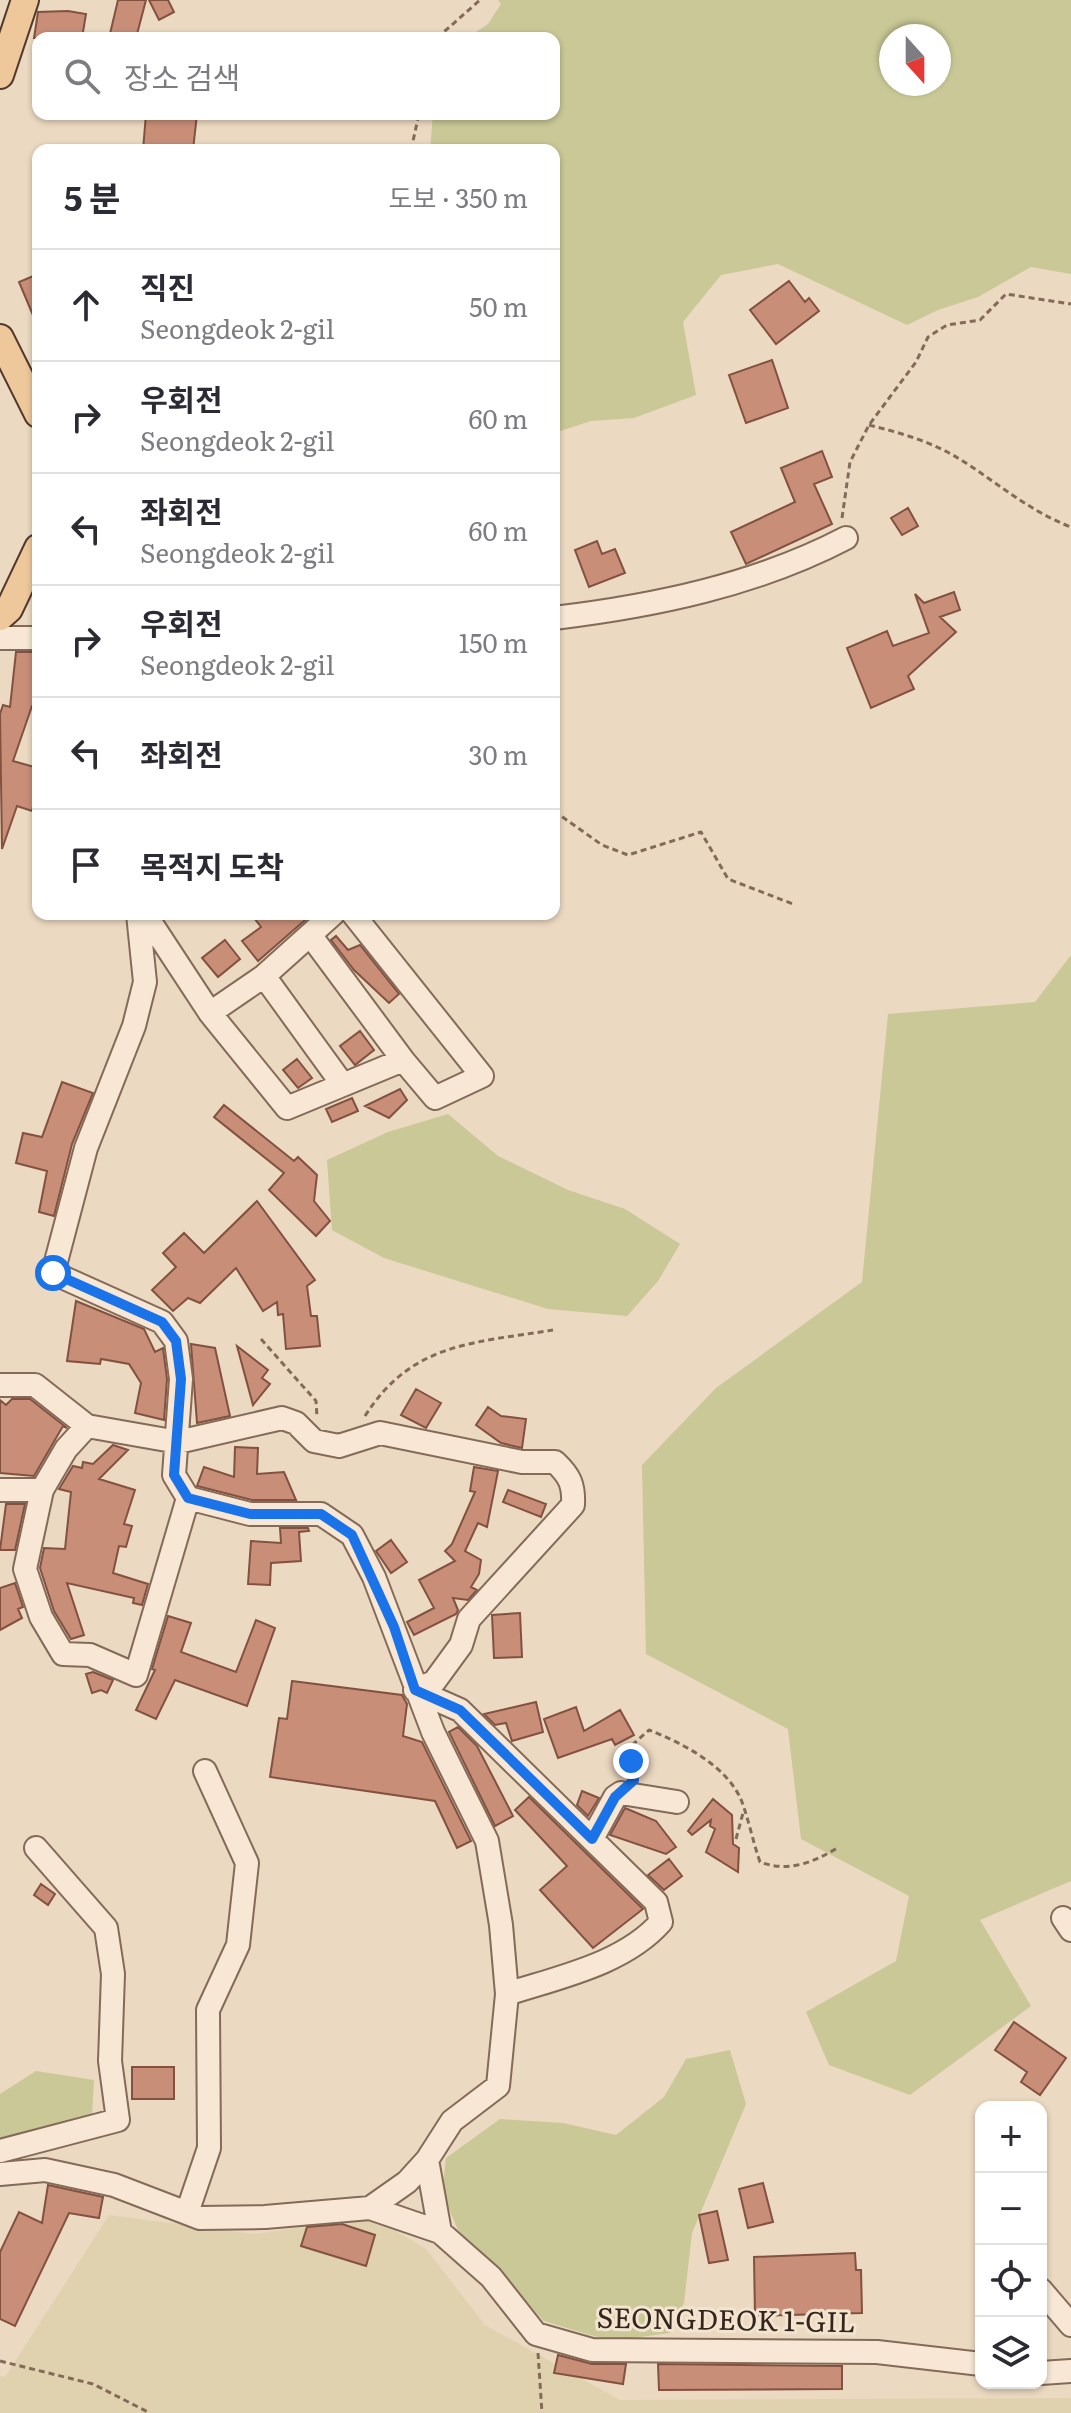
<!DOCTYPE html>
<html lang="ko">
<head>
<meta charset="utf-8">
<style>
  body { margin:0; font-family:Literata,"Noto Sans KR",serif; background:#f2f2f3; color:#2b2b33 }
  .controls { position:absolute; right:24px; bottom:24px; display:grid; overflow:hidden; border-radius:16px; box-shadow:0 2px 6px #0004 }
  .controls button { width:72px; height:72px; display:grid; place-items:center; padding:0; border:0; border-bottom:2px solid #e1e1e2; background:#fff; color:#2b2b33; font:40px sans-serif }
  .compass { position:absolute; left:879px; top:24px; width:72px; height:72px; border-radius:50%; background:#fff; box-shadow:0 2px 6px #0004; rotate:159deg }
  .stop { position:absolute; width:24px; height:24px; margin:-18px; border:6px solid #1a73e8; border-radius:50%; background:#fff }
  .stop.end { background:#1a73e8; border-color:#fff; box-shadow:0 2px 8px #0008 }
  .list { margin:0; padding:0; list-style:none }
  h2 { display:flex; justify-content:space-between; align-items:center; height:104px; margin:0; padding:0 32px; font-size:34px }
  h2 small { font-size:26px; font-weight:400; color:#7c7c81 }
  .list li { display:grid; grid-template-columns:52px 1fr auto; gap:24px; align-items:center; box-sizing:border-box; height:112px; padding:0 32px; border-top:2px solid #e1e1e2 }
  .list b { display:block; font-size:30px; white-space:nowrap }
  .list p { margin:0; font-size:26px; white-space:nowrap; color:#7c7c81 }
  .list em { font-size:26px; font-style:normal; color:#7c7c81 }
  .icon { flex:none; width:44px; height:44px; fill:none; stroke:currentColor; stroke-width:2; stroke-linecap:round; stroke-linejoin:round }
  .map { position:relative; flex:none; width:1071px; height:2413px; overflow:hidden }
  .search { position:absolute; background:#fff; box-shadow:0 2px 6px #0004; left:32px; top:32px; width:528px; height:88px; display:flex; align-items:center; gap:20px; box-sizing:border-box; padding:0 28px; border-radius:16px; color:#7c7c81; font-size:30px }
  .panel { position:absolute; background:#fff; box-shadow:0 2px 6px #0004; left:32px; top:144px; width:528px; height:776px; border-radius:16px }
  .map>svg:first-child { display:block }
</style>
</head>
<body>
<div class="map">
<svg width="1071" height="2413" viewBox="0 0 1071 2413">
  <rect width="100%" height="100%" fill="#ecd9c1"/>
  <!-- farmland -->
  <path fill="#e1d2af" d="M109 2215 254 2234 373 2217 426 2249 485 2325 620 2400 1071 2398V2413H0V2376L5 2377Z"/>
  <!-- green -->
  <path fill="#c9c896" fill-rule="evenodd" d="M498 0H1071V274L1031 267 978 297 938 310 907 325 778 264 721 275 683 322 696 395 634 418 591 421 554 433V150H430L433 114H554V38H467L488 24 501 4ZM939 36V84H891V36Z
    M1071 955V1881L980 1920 1031 2006 910 2095 829 2065 806 2012 896 1961 909 1896 801 1839 788 1729 646 1654 642 1465 716 1388 862 1282 888 1014 1035 1002Z
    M448 1114 498 1156 568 1190 625 1209 680 1244 658 1281 627 1316 548 1309 384 1258 332 1230 327 1160 388 1132Z
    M730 2050 746 2104 692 2233 684 2303 670 2333 610 2341 544 2321 458 2230 442 2192 446 2158 500 2119 563 2123 616 2135 664 2097 686 2059Z
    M36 2071 94 2080 92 2115 43 2130 0 2151V2094Z"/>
  <!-- building -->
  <path fill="#c88e78" stroke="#825140" stroke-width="2" d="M118 0H146L136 38H109Z
    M149 0H168L174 12 159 20Z
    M68 11 86 14 82 38H34L38 12Z
    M146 114H197L193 150H143Z
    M38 274V327L19 282Z
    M789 281 805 302 809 298 819 311 776 344 750 310Z
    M772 360 788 408 746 423 729 375Z
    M822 451 832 477 814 484 832 524 746 564 731 532 795 502 781 468Z
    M908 508 918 526 902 535 891 518Z
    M597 541 602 554 615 549 625 573 589 587 575 550Z
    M954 592 960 610 940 617 956 632 908 676 914 689 871 708 847 648 887 631 893 646 929 633 915 594 924 603Z
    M16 652H38V706H32L13 761 38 768V789L32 811 17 806 2 849 0 714 3 705 10 707Z
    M251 914H312L258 961 242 941 261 927Z
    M336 936 348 950 360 945 399 994 389 1003 354 970 331 940Z
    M225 940 240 959 218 977 202 958Z
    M360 1031 374 1050 355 1065 340 1046Z
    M297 1059 312 1078 298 1088 283 1070Z
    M62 1082 93 1093 72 1144 54 1216 39 1212 47 1171 16 1163 23 1133 42 1137Z
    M400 1089 407 1100 389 1118 365 1106Z
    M352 1098 358 1111 332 1122 326 1109Z
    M224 1105 294 1161 298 1157 317 1175 314 1201 330 1221 316 1236 269 1190 284 1173 214 1117Z
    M257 1201 315 1280 307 1286 311 1316H317L320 1346 286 1349 283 1314 278 1315 277 1302 263 1311 236 1268 200 1303 188 1298 173 1311 152 1290 176 1267 163 1253 184 1233 204 1253Z
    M76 1301 144 1329 155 1352 163 1348 167 1379 164 1420 135 1413 141 1383 129 1364 101 1359 100 1364 67 1361Z
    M191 1344 215 1348 230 1416 197 1423Z
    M237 1346 268 1370 262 1378 270 1384 253 1405Z
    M416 1389 441 1403 426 1428 401 1415Z
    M12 1399H30L67 1428 63 1426 34 1476 0 1473V1400L6 1405Z
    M488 1407 501 1416 526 1419 522 1448 501 1443 476 1425Z
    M113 1445 128 1450 99 1479 135 1490 124 1524 132 1526 126 1547 119 1546 113 1573 148 1584 142 1605 133 1603 134 1598 67 1583 84 1635 71 1639 54 1611 40 1568 44 1548 65 1549 71 1492 59 1489 73 1466 82 1468 83 1462 93 1464Z
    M235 1447 258 1448 257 1474 284 1472 296 1500H252L197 1486 204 1467 234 1477Z
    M474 1467 498 1471 487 1527 478 1523 465 1551 481 1560 479 1574 471 1587 477 1590 468 1600 453 1598 458 1610 456 1614 414 1635 407 1622 434 1608 419 1580 455 1561 445 1551 452 1544 475 1492 470 1491Z
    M508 1490 546 1504 541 1517 503 1502Z
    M6 1504H25L15 1550H0Z
    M280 1528H308L309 1531 299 1532 301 1561 271 1563 270 1585 248 1584 251 1541 281 1543Z
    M391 1540 407 1562 391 1573 376 1551Z
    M15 1583 23 1607 18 1609 22 1618 0 1630V1588Z
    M520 1613 522 1657 494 1658 492 1615Z
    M168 1616 191 1623 181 1652 236 1672 256 1620 275 1628 247 1706 175 1680 156 1719 136 1710 155 1670 152 1669Z
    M93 1672 113 1680 107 1693 101 1690 92 1693 86 1674Z
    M292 1681 402 1695 407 1704 403 1736 422 1742 471 1841 457 1848 435 1801 270 1777 279 1718 287 1719Z
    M536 1702 543 1732 512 1741 506 1723 495 1725 484 1714Z
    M576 1707 584 1731 620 1710 634 1735 615 1745 612 1739 558 1758 544 1719Z
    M458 1727 477 1746 513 1816 495 1826 449 1732Z
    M582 1791 599 1798 588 1816 577 1805Z
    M529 1797 643 1909 593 1948 540 1890 567 1866 515 1810Z
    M713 1799 732 1815 733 1844 739 1848 738 1872 706 1852 715 1829 710 1826 711 1820 692 1835 688 1831Z
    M625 1808 656 1821 676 1847 666 1854 610 1835Z
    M669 1859 682 1876 664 1890 648 1875Z
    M41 1884 55 1894 48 1905 34 1895Z
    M1014 2022 1066 2058 1040 2095 1021 2082 1027 2072 995 2050Z
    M132 2067H174V2099H132Z
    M763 2183 773 2222 748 2228 739 2189Z
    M48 2185 103 2197 99 2218 69 2213 15 2326 0 2319V2252L19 2212 42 2223Z
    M717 2211 728 2260 709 2263 699 2215Z
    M342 2224 375 2235 366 2266 301 2246 307 2227Z
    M855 2253 856 2270H861L862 2313 755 2316 754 2257Z
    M558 2355 592 2364H626L623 2384 554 2373Z
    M658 2364 842 2366V2389L659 2390Z"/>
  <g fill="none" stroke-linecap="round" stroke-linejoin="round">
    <!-- minor casing -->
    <g stroke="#846a59" stroke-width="26">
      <path id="minor" d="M554 618C654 606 756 585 846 538
        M0 638H38
        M138 914 145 982 134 1026 86 1148 53 1273 162 1322 176 1341 181 1379 174 1475 188 1498 250 1514H321L352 1535 374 1577 433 1732 487 1841 501 1925 507 1994 498 2086 452 2121 427 2160 407 2182 370 2208
        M145 914 210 1013 287 1108 403 1060 435 1098 482 1076 353 914
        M311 936 403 1060
        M264 976 343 1085
        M210 1013 264 976 333 914
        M0 1385H35L87 1426
        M0 1490H42
        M188 1498 136 1675 90 1655 63 1654 41 1617 25 1569 42 1490 66 1449 87 1426 178 1442 282 1418 296 1423 314 1441 339 1446 380 1433 522 1462H555C570 1476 574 1485 573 1505L469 1619 461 1645 434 1682 415 1690
        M415 1690 460 1710 656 1902 661 1922C624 1964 559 1977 507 1994
        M592 1839 615 1797 621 1793 677 1802
        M1063 1918 1071 1930
        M0 2151 118 2120 110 2061 113 1974 106 1928 36 1848
        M427 2160 440 2232
        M0 2174 45 2170 114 2185 200 2218 265 2217 370 2208 440 2232 491 2277 536 2334 592 2350 877 2352 981 2364
        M187 2213 209 2148 208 2010 238 1945 247 1863 205 1771
        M1041 2290 1071 2325
        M1041 2373 1071 2371"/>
    </g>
    <!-- major casing -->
    <g stroke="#52392e" stroke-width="30">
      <path id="major" d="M0 75 25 0
        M0 338 38 414
        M0 617 9 609 38 548"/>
    </g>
    <!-- path -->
    <path stroke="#846a59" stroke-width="3" stroke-dasharray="6 4" stroke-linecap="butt" d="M437 38 480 0
      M411 150 419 114
      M869 425C901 433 933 442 961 460 998 483 1029 511 1071 527
      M842 518 850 462 869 425 916 362 928 337 947 325 980 320 1006 294 1071 304
      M554 811 602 845 628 855 701 832 728 879 793 904
      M261 1339 316 1401 317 1417
      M365 1416C412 1342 474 1343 553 1330
      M633 1774 630 1747 649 1730C682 1743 728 1766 742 1802 749 1821 753 1842 760 1862 789 1873 814 1862 839 1847
      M736 1839 743 1813
      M538 2353 542 2413
      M0 2361 93 2384 150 2413"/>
    <!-- minor -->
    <use href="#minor" stroke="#f7e7d4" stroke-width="22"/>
    <!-- major -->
    <use href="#major" stroke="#eec89a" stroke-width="26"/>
  </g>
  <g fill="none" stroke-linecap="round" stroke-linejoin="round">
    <!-- route -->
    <path stroke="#1a73e8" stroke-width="10" d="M53 1273 162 1322 176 1341 181 1379 174 1475 188 1498 250 1514H321L352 1535 394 1627 415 1690 460 1710 592 1839 615 1797 634 1780 631 1761"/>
  </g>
  <g text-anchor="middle" stroke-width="6" stroke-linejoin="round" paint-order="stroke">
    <!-- street labels -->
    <g font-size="28" fill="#34251d" stroke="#f3e4d0">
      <text transform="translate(726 2320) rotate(1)" y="10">SEONGDEOK 1-GIL</text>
    </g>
  </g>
</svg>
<div class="controls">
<button>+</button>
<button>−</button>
<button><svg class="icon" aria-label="locate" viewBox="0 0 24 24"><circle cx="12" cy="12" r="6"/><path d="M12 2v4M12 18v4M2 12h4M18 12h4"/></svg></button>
<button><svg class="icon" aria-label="layers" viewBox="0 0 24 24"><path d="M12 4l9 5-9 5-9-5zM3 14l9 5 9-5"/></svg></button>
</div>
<svg class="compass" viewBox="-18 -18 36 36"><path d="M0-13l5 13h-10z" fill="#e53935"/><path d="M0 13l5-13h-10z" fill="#7c7c81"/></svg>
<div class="stop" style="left:53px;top:1273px"></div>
<div class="stop end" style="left:631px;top:1761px"></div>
<div class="search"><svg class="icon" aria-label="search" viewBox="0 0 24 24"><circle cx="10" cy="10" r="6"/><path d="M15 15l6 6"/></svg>장소 검색</div>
<section class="panel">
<h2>5 분<small>도보 · 350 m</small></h2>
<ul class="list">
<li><svg class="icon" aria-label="ahead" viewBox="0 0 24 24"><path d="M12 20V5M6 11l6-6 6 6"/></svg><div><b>직진</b><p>Seongdeok 2-gil</p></div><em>50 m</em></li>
<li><svg class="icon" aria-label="right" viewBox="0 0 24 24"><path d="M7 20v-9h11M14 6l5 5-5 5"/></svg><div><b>우회전</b><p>Seongdeok 2-gil</p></div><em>60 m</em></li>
<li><svg class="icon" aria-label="left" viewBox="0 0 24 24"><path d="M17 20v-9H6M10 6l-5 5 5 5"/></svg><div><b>좌회전</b><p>Seongdeok 2-gil</p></div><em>60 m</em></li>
<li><svg class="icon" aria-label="right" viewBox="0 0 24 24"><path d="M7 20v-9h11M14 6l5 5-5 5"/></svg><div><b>우회전</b><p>Seongdeok 2-gil</p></div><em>150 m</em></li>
<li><svg class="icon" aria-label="left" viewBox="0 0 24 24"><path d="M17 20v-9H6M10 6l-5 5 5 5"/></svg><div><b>좌회전</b></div><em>30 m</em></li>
<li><svg class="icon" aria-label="arrive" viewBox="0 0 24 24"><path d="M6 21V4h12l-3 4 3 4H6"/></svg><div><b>목적지 도착</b></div></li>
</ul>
</section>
</div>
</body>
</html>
